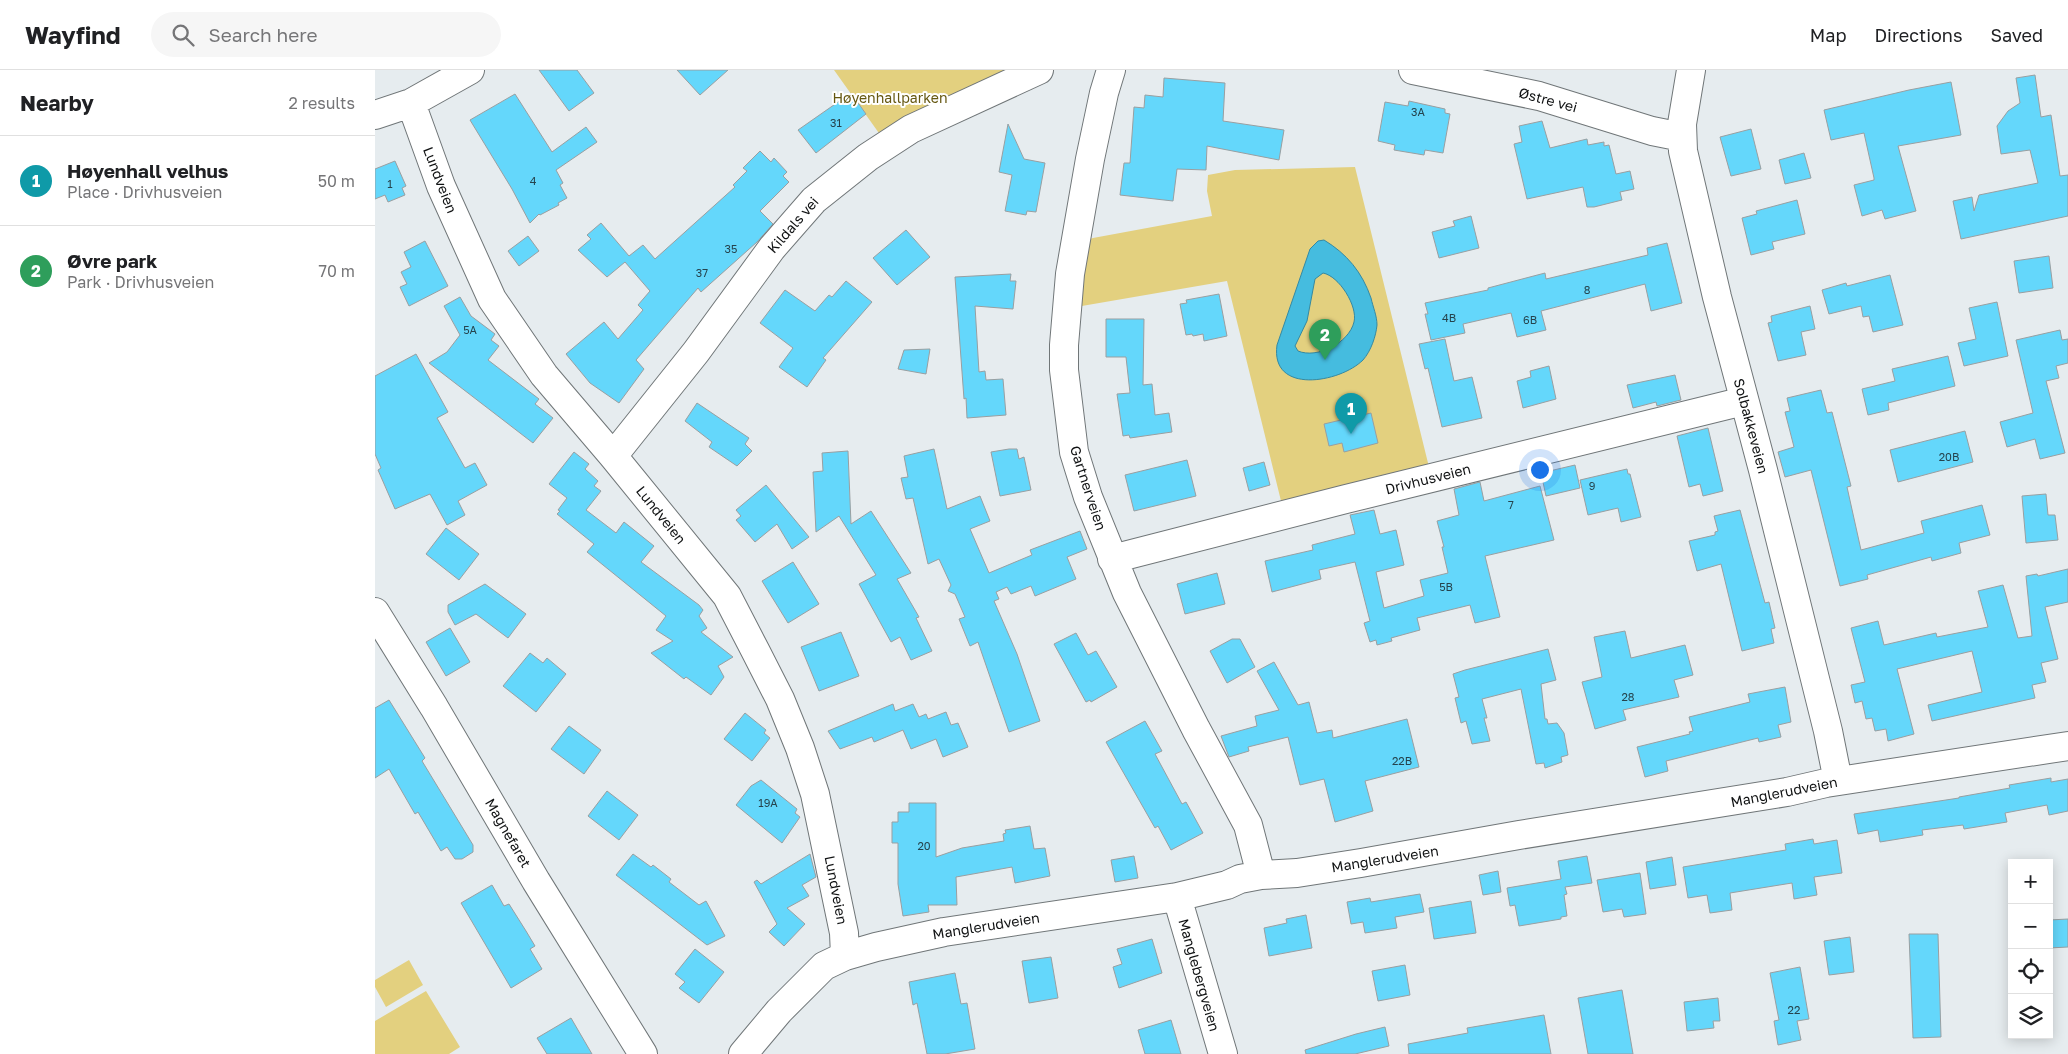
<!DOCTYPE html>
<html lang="en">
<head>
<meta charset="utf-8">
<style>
  body { margin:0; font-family:"Golos Text",sans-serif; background:#f6f6f6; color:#202124 }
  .controls { position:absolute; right:15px; bottom:15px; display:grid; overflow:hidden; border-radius:0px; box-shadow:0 2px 12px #0003 }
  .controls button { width:45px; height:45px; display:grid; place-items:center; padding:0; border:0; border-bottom:1px solid #e0e0e0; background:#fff; color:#202124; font:25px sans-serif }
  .you { position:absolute; left:1164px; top:399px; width:18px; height:18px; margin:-12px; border:4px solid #fff; border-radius:50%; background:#1a73e8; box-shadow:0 0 0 8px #1a73e833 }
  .badge { display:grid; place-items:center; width:32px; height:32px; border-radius:50%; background:#837010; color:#fff; font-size:16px; font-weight:700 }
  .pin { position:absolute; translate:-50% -41px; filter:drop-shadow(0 1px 2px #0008) }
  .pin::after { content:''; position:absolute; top:26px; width:18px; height:15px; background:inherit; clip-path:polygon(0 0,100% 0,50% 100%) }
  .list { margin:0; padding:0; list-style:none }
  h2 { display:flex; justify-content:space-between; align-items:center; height:65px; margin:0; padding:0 20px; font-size:21px }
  h2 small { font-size:16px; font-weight:400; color:#757577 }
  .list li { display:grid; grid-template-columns:32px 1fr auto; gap:15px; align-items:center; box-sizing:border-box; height:90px; padding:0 20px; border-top:1px solid #e0e0e0 }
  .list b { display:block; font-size:19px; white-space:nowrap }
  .list p { margin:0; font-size:16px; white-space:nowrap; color:#757577 }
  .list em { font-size:16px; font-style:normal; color:#757577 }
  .icon { flex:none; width:28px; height:28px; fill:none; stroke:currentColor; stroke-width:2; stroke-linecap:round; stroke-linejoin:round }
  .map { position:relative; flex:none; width:1693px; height:984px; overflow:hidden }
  header { display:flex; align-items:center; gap:30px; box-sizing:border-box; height:70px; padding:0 25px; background:#fff; border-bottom:1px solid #e0e0e0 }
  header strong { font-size:24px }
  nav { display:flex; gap:28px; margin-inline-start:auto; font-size:18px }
  .search { width:350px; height:45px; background:#f6f6f6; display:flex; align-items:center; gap:12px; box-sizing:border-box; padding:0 18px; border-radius:28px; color:#757577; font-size:19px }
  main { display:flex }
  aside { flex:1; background:#fff }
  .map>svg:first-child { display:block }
</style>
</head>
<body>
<header>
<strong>Wayfind</strong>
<div class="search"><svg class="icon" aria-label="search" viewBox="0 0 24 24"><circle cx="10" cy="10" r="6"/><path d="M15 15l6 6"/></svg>Search here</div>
<nav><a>Map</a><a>Directions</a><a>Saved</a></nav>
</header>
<main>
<aside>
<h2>Nearby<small>2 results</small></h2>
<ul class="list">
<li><span class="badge" style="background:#0f9aa8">1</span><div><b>Høyenhall velhus</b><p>Place · Drivhusveien</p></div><em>50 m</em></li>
<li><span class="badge" style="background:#2e9e5b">2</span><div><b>Øvre park</b><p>Park · Drivhusveien</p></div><em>70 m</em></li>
</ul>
</aside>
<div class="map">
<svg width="1693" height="984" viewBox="0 0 1693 984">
  <rect width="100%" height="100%" fill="#e6ecef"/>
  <!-- green -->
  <path fill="#e3d07f" d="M459 0H640L506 66Z
    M980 97 1054 397 907 435 852 211 701 237 709 171 718 168 837 146 832 121 833 105 860 100Z
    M34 890 48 915 11 937 0 917V910Z
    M51 921 85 977 74 984H0V951Z"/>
  <!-- water -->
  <path fill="#45bcdf" stroke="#3589a2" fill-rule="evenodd" d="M949 170C972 184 987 202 996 228 998 237 1002 246 1002 255 1001 266 996 281 988 290 965 313 895 325 902 275L935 179 943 171ZM948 203C964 206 983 236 979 252 974 273 942 289 923 281L920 276 932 251 940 209Z"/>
  <!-- building -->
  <path fill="#64d7fb" stroke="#999fa1" d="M164 0H202L219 23 194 41Z
    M302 0H353L325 25Z
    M1660 5 1666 47 1676 45 1685 106 1693 105V146L1586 169 1578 131 1597 127 1599 141 1604 125 1663 113 1655 80 1626 84 1622 56 1633 41 1645 33 1641 8Z
    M789 8 850 13 848 51 909 60 904 90 832 76 831 100 802 99 798 131 745 125 749 93H755L759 37 769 38 770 25 788 27Z
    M1576 12 1586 65 1523 76 1541 141 1510 149 1507 140 1487 146 1479 115 1499 110V108L1489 63 1456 70 1449 40 1534 20Z
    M476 23 491 44 441 83 423 60Z
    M140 24 177 82 211 57 222 72 181 100 188 113 185 115 192 128 183 133 184 135 165 145 164 144 155 153 137 119 95 50Z
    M1034 31 1070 39V43L1075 44 1068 83 1050 80 1049 85 1019 80 1020 75 1003 71 1010 32 1033 36Z
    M1167 51 1175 78 1212 69 1213 75 1229 72V76L1234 75 1241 104 1255 101 1259 119 1245 122 1247 130 1219 137H1212L1208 117 1152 129 1139 74 1147 72 1144 56Z
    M633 54 649 89 670 93 661 142 652 141 651 145 630 141 637 105 624 102Z
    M1376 59 1386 99 1356 106 1345 67Z
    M385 81 396 92 399 88 412 102 408 106 414 112 385 141 398 154 382 172 326 222 323 218 261 290 269 299 244 333 215 313 191 284 229 252 243 269 268 240 263 235 275 221 250 192 232 207 203 180 216 169 212 165 226 153 254 186 268 175 280 189 360 117 358 115 372 101 368 98Z
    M1429 83 1436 108 1410 114 1404 90Z
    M20 91 31 116 27 118 30 125 13 132 10 125 0 129V99Z
    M1422 130 1430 164 1397 172 1399 179 1376 185 1367 148 1382 144 1381 141Z
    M1096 146 1104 178 1064 188 1057 162 1080 156 1078 151Z
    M531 160 555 187 522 215 498 188Z
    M153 166 164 181 144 196 133 181Z
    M50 171 73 216 34 236 25 217 32 214 26 202 36 197 29 182Z
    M1292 173 1307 233 1276 241 1270 214 1166 241 1171 260 1142 267 1136 243 1088 254 1090 263 1056 270 1050 244H1053L1050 233 1113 220V218L1170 203 1171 209 1273 185 1272 178Z
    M1674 186 1678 218 1644 223 1639 191Z
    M636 204 635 211H641L638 239 600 236 604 302 610 301 611 310 628 309 631 345 592 348 591 328 589 329 580 207Z
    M1515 205 1528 255 1498 262 1494 246 1488 247 1486 236 1454 244 1447 220 1471 213 1472 216Z
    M471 211 497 232 448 288 451 290 432 317 404 297 418 278 385 253 410 220 440 241 454 225 457 227Z
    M844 224 852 266 829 271 828 264 818 266 817 264 811 265 805 234 812 233 811 230Z
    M85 227 96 246 120 264 116 270 124 276 113 290 164 329 160 334 178 348 158 373 54 293 72 282 85 265 69 236Z
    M1622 232 1633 286 1589 296 1583 273 1601 269 1594 238Z
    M1435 236 1440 259 1426 262 1431 285 1403 291 1393 253 1397 252 1396 246Z
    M731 249H769L768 315 777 314 780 345 794 343 797 362 755 368 754 365 748 366 742 324 755 323 751 287H731Z
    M1685 260 1687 270 1693 269V293L1681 296 1684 308 1671 311 1690 383 1665 389 1660 369 1632 377 1625 352 1658 343 1641 270Z
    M1070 269 1079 311 1097 307 1107 348 1067 357 1053 298 1050 299 1044 274Z
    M555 279 551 304 523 299 529 280Z
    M41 284 73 342 62 348 90 398 100 393 112 415 83 431 90 445 72 455 55 424 20 439 3 400 6 398 0 384V306Z
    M1573 286 1580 316 1513 333 1514 340 1493 345 1487 319 1520 311 1517 299Z
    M1174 296 1181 329 1148 338 1142 311 1156 307 1155 301Z
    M1300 305 1306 330 1282 336 1281 332 1258 338 1252 315Z
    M1446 320 1452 343 1457 342 1476 416 1472 417 1486 480 1549 463 1546 451 1607 435 1615 465 1584 473 1586 483 1557 491 1556 487 1492 505 1493 509 1465 516 1436 400 1410 407 1403 382 1419 377 1410 342 1415 341 1412 328Z
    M322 333 374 368 370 374 377 381 362 396 334 377 337 372 310 351Z
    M996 343 1003 373 969 382 967 373 954 376 949 354Z
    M1333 358 1348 421 1328 426 1325 414 1314 417 1302 366Z
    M1590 361 1598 392 1523 412 1515 380Z
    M559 379 572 439 605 426 615 451 595 459 614 503 657 485 655 480 705 461 712 479 692 487 701 509 660 526 656 516 636 524 632 517 621 522 624 529 619 531 642 584 665 651 634 662 603 572 595 576 584 549 590 547 580 524 573 521 576 515 564 489 553 494 538 428 531 429 526 408 533 407 529 386Z
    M634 379H642L644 389 649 387 656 420 625 426 616 382Z
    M473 381 476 454 496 441 536 503 522 509 544 547 541 548 557 581 536 590 525 567 516 572 484 514 501 505 464 446 441 462 438 402 448 401 447 383Z
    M199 382 214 394 210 399 223 411 219 416 226 421 211 440 241 463 249 452 279 476 266 492 324 535 328 540 324 546 332 558 326 562 358 587 343 596 349 607 336 625 311 607 309 609 276 583 298 571 281 560 291 546 212 482 219 474 182 444 185 441 183 440 192 428 174 414Z
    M812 390 821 426 759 441 750 405Z
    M889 392 895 415 874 421 868 398Z
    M1200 395 1205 418 1171 426 1166 403Z
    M1252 399 1253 404H1255L1266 447 1246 452 1243 438 1213 445 1205 410Z
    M1105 412 1109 431 1165 416 1179 470 1110 486 1125 547 1100 553 1095 535 1042 548 1045 560 1016 568 1017 571 1002 575 1001 570 995 572 989 553 995 551 980 492 944 500 946 509 897 522 890 491 938 480 937 475 980 464 975 445 999 440 1005 464 1021 460 1029 495 1001 502 1009 538 1049 526 1045 510 1073 503 1067 477H1069L1062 451 1084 445 1079 419Z
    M391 415 434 467 417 479 402 454 380 472 361 450 366 446 361 440Z
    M1671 424 1673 445H1680L1683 470 1651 473 1647 426Z
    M1365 440 1390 533 1394 532 1400 558 1396 559 1399 573 1367 581 1346 494 1322 501 1314 471 1340 465V462L1343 461 1339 446Z
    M71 458 104 484 84 510 51 484Z
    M418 492 444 534 413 553 387 511Z
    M1693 499V532L1670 537 1683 589 1666 593 1671 612 1657 615 1660 628 1557 651 1553 635 1607 622 1597 581 1522 599 1539 664 1513 671 1511 659 1500 661 1497 648 1491 649 1487 631 1480 633 1476 615 1490 612 1476 558 1503 551 1509 575 1561 563 1562 567 1613 557 1603 521 1628 515 1643 568 1657 566 1651 506 1662 504 1663 506Z
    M842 503 850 534 810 544 802 514Z
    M110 514 151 544 133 568 101 544 80 555 73 542V535Z
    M75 558 95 592 71 606 51 572Z
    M1250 561 1256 588 1310 575 1318 605 1299 610 1304 627 1248 640 1251 650 1220 659 1207 612 1227 607 1219 567Z
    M466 562 484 606 444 621 426 577Z
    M701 563 713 585 721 581 742 617 716 632 715 630 711 632 679 574Z
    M857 569H865L880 597 852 613 835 581Z
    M1173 579 1181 610 1166 614 1170 649H1172L1173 654 1182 653 1189 663 1193 685 1186 687 1187 692 1170 698 1169 693 1161 694 1146 619 1107 629 1112 648H1109L1115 671 1097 674 1091 651 1086 653 1080 628 1084 627 1078 604 1090 600Z
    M155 583 168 593 172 588 191 604 161 642 128 616Z
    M899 592 923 635 934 632 942 663 957 660 958 668 1032 649 1044 697 990 711 998 741 960 752 949 709 925 715 913 667 873 677 874 681 854 687 846 666 882 656 880 646 904 640 882 601Z
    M1410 617 1416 652 1403 655 1406 667 1384 672 1383 668 1291 691 1293 701 1270 707 1262 677 1315 664 1314 662 1318 661 1314 647 1375 632 1373 624Z
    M14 630 50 688 47 691 98 775V782L87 789H80L72 777 66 781 43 742 40 744 14 699 0 708V638Z
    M518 634 520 641 538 634 544 647 551 644 553 649 571 642 576 655 583 653 593 677 568 687 561 669 536 679 528 660 499 672 497 667 465 679 453 661Z
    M370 643 391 660 389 663 395 668 377 691 349 669Z
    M770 651 787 681 780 684 807 734 811 732 828 763 796 780 783 756 780 758 731 672Z
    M194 656 226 680 209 704 176 679Z
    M1676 708V712L1693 709V741L1674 745 1672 735 1630 743 1632 752 1589 759 1588 755 1547 760 1548 765 1505 772 1503 760 1483 764 1479 744 1584 728V727L1635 718 1634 715Z
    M386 710 422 739 420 743 425 747 407 773 361 735 376 716Z
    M232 721 263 745 244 770 213 746Z
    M534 733H561V787L587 778 629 771 628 764 631 763 630 760 655 756 659 779 670 778 675 806 640 813 637 797 581 807 582 835H553L554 842 528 846 523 814V773H517V752H523V742H534Z
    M1438 769 1439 774 1462 770 1467 803 1439 807 1442 825 1419 829 1417 813 1355 823 1357 840 1335 843 1332 825 1313 828 1308 797 1411 780 1410 774Z
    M258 784 276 797 278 795 296 809 294 812 324 835 331 831 350 866 332 875 241 805Z
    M435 784 441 807 427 815 434 826 412 838 430 854 409 876 394 862 402 854 379 812 382 810 386 814Z
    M759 786 763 808 740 812 736 790Z
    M1212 786 1217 813 1190 817 1192 824 1189 825 1192 846 1186 847V849L1144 856 1140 835 1135 836 1132 818 1186 809 1183 791Z
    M1297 787 1301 815 1275 819 1271 792Z
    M1123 801 1126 822 1108 825 1104 805Z
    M1265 803 1271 844 1249 847 1247 839 1228 842 1222 810Z
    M117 815 129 836 134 834 151 861 160 876 155 879 167 899 136 918 86 833Z
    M1045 824 1049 842 1020 847 1022 858 990 863 988 852 976 854 972 832 995 828 996 832Z
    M1096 831 1101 863 1059 869 1054 838Z
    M931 845 937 878 894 886 889 858 912 853 911 849Z
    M1693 849V877L1674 878V850Z
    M1534 864H1563L1566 967 1538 968Z
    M1475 867 1479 902 1454 905 1449 871Z
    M777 869 787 903 744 918 738 897 747 894 742 879Z
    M320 879 349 902 324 933 304 918 310 912 300 904Z
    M676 887 683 928 654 933 647 891Z
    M1030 895 1035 925 1003 931 997 901Z
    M1425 897 1434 949 1422 951 1426 970 1403 975 1399 951 1404 950 1395 903Z
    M580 903 586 934 592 933 600 979 570 984H552L542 933 538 935 534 912Z
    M1247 920 1258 984H1213L1203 928Z
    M1343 928 1345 951H1338L1339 958 1312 961 1309 932Z
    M1169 945 1176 984H1034L1033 974 1093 963 1092 958Z
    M196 948 217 984H172L162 968Z
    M796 950 806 984H770L763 960Z
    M1010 957 1014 976 980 984H931L930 980 981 964Z"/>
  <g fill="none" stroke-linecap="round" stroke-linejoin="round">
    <!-- minor casing -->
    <g stroke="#707678" stroke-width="30">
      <path id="minor" d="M736 0 729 23 715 89 695 204 689 275V300L699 382 713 427 752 523 821 659 873 755 886 805
        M1038 0 1164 26 1277 61 1307 67
        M1316 0 1307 54 1308 81 1342 227 1388 400 1453 661 1463 711
        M36 33 66 116 117 229 169 305 238 386 352 526 381 582 405 629 425 678 440 724 469 863 470 886
        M0 45 36 33 95 0
        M238 386 321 282 397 178 439 130 493 87 536 59 664 0
        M737 489 971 429 1369 331
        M0 542 59 637 161 811 268 984
        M802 827 848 984
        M368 984 404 941 449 896 470 886 501 877 569 862 802 827 852 815 865 809 886 805 922 803 986 793 1144 765 1412 722 1451 713 1693 676"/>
    </g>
    <!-- minor -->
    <use href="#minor" stroke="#fff" stroke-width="28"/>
  </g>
  <g text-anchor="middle" stroke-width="4" stroke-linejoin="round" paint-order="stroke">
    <!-- number labels -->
    <g font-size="11" fill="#25434d">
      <text x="1043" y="46">3A</text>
      <text x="461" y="57">31</text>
      <text x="158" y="115">4</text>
      <text x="15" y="118">1</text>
      <text x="356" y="183">35</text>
      <text x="327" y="207">37</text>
      <text x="1212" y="224">8</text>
      <text x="1074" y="252">4B</text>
      <text x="1155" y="254">6B</text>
      <text x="95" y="264">5A</text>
      <text x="1574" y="391">20B</text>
      <text x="1217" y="420">9</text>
      <text x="1136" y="439">7</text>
      <text x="1071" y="521">5B</text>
      <text x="1253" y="631">28</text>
      <text x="1027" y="695">22B</text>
      <text x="393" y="737">19A</text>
      <text x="549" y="780">20</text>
      <text x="1419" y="944">22</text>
    </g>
    <!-- park labels -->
    <g font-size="14" fill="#655710" stroke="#fff">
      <text x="515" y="33">Høyenhallparken</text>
    </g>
    <!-- street labels -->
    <g font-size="14" fill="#101213" stroke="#fff">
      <text transform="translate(1173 30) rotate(15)" y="5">Østre vei</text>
      <text transform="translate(65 110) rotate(69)" y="5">Lundveien</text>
      <text transform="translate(418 155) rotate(-49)" y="5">Kildals vei</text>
      <text transform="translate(1376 356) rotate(75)" y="5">Solbakkeveien</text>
      <text transform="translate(1053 409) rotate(-14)" y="5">Drivhusveien</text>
      <text transform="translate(713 418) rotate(72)" y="5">Gartnerveien</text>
      <text transform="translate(286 445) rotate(51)" y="5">Lundveien</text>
      <text transform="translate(1409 722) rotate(-11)" y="5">Manglerudveien</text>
      <text transform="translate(133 763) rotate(60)" y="5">Magnefaret</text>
      <text transform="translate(1010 789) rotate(-9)" y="5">Manglerudveien</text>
      <text transform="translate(461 820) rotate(79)" y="5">Lundveien</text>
      <text transform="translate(611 856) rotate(-9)" y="5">Manglerudveien</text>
      <text transform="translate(824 905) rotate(74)" y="5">Manglebergveien</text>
    </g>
  </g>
</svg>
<div class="controls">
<button>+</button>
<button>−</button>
<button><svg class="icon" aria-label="locate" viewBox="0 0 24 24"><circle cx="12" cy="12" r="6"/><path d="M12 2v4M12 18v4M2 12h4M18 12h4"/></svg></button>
<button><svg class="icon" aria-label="layers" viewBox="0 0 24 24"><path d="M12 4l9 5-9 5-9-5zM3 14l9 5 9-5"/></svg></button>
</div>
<div class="you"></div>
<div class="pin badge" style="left:976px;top:364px;background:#0f9aa8">1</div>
<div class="pin badge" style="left:950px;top:290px;background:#2e9e5b">2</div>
</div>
</main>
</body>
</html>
